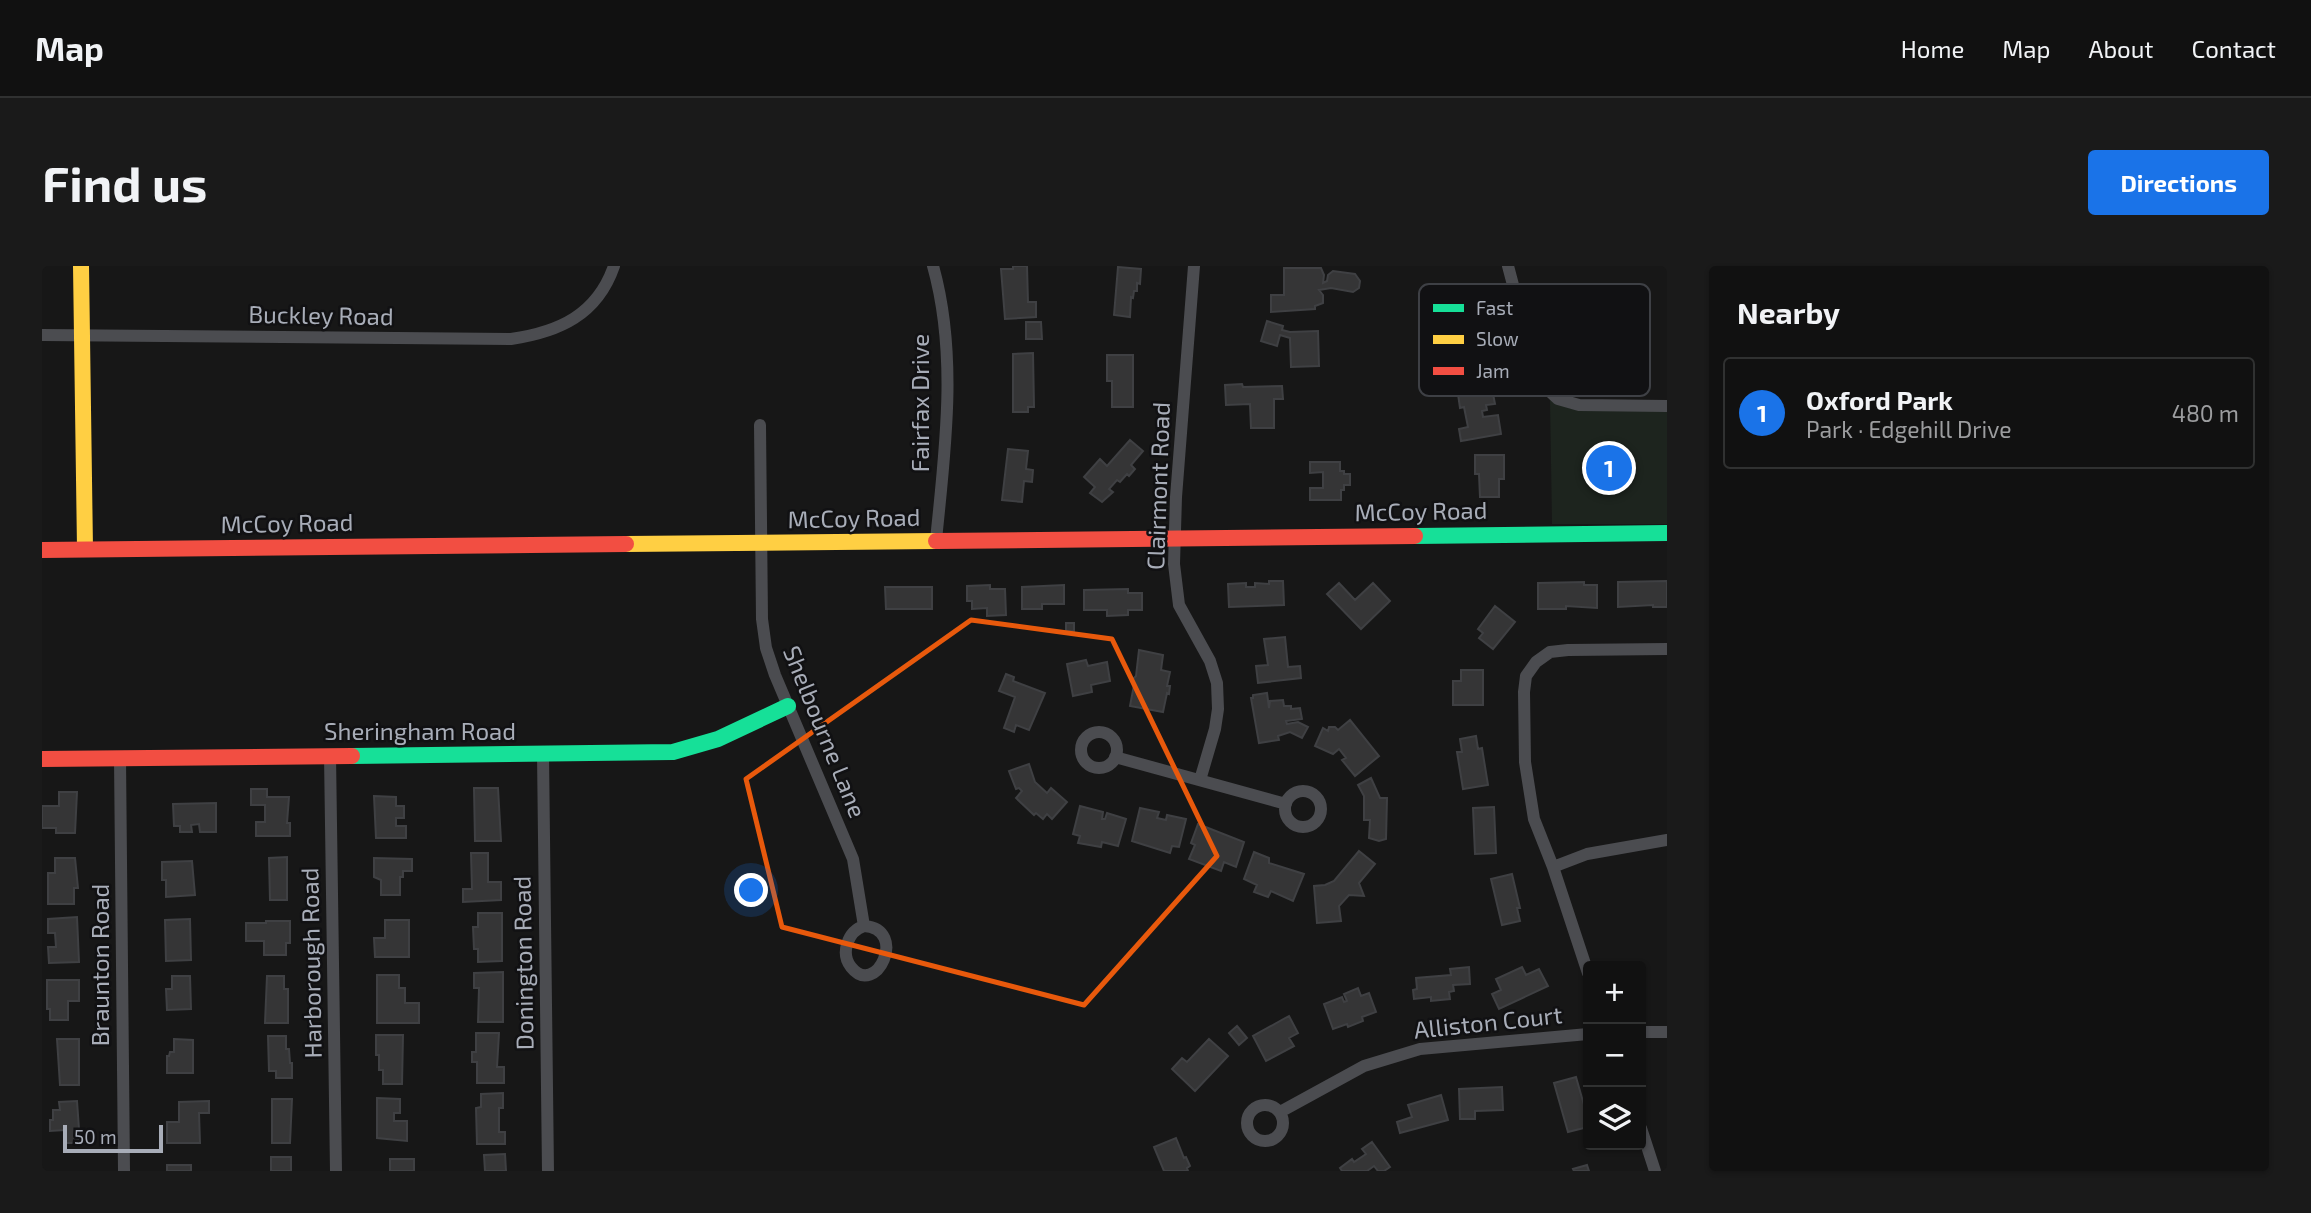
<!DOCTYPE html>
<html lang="en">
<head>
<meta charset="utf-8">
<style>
  body { margin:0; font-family:"Exo 2",sans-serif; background:#1a1a1a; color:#f1f3f6 }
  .controls { position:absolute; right:21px; bottom:21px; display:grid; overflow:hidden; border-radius:7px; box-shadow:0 2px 5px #0004 }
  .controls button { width:63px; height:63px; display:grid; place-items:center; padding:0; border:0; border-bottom:2px solid #303131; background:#111; color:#f1f3f6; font:35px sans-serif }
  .scale { position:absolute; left:21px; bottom:18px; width:100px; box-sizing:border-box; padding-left:7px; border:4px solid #a8adb8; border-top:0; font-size:19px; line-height:24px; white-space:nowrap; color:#a8adb8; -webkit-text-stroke:5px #111113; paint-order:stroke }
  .you { position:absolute; left:710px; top:625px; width:24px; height:24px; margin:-18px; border:5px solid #fff; border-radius:50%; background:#1a73e8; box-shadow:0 0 0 10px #1a73e833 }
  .badge { display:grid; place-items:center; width:46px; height:46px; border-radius:50%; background:#1a73e8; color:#fff; font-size:23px; font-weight:700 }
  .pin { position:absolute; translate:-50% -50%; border:4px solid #fff; box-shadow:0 2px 7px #0006 }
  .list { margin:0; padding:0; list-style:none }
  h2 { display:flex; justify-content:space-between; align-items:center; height:91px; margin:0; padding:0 28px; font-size:30px }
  h2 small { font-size:23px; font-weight:400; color:#9c9d9f }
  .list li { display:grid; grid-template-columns:46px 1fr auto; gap:21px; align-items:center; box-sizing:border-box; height:112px; margin:0 14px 14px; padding:0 14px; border:2px solid #303131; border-radius:7px }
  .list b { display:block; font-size:26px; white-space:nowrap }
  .list p { margin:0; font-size:23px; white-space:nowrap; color:#9c9d9f }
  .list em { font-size:23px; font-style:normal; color:#9c9d9f }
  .icon { flex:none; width:38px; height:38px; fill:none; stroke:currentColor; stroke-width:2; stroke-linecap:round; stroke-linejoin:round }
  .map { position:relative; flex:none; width:1625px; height:905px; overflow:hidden; border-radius:7px }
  header { display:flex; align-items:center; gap:42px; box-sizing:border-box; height:98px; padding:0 35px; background:#111; border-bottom:2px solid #303131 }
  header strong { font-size:33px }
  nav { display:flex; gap:38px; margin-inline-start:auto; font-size:24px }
  .intro { display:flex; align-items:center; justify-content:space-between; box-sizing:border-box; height:168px; padding:0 42px }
  h1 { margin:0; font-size:49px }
  .button { padding:18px 32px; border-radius:7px; background:#1a73e8; color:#fff; font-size:24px; font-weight:700 }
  main { display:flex; gap:42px; padding:0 42px }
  aside { flex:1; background:#111; border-radius:7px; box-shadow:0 2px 5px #0004 }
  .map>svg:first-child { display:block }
</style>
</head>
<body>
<header>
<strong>Map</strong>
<nav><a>Home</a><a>Map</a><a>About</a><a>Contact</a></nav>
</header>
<div class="intro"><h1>Find us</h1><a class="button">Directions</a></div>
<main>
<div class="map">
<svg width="1625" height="905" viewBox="0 0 1625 905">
  <rect width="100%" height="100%" fill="#171717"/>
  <!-- green -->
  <path fill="#1d241e" d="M1508 134 1529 143 1625 145V258H1510Z"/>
  <!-- building -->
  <path fill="#353536" stroke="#3f4043" stroke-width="2" d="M971 0H985L986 36H994V51L963 53 959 3H971Z
    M1076 1 1099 3 1098 18 1095 17V25H1092L1091 32 1089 31 1088 51 1072 49Z
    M1242 2H1279L1282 9 1281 17 1285 15 1286 9 1291 5 1313 8 1318 15 1317 22 1311 26 1289 22 1277 24 1281 29V37L1273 40V43L1229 46V29H1242Z
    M1225 55 1241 60 1240 64 1248 66 1276 65 1277 100 1249 101 1248 72 1238 69 1235 80 1219 75Z
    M984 56H999L1000 73H984Z
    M991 87 992 141H986V146H971V88Z
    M1065 89H1091V141H1070V115H1065Z
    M1437 114 1439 125 1450 123 1453 138 1444 139 1445 144 1440 145 1441 151 1456 149 1459 168 1419 175 1417 163 1426 161 1422 141 1418 142 1416 128 1422 127 1421 117Z
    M1200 118 1201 121 1240 120 1241 133H1232V162H1209L1208 138 1184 139 1183 119Z
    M1088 174 1101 185 1089 199 1093 203 1087 210 1085 208 1078 216 1075 214 1067 223 1071 226 1060 236 1048 227 1053 221 1042 211 1058 193 1065 200Z
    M966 183 986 185 984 203 991 204 990 216 982 215 980 236 960 234Z
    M1433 189H1462V213H1457V231H1438L1437 208H1433Z
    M1268 196H1298V205H1302V208H1308V219H1302V224H1299V234H1268V222H1281V206L1268 207Z
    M1227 315H1241L1242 339 1187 341 1186 318 1204 317V321H1213V317L1227 318Z
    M1625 315V341H1611V339L1576 341V316Z
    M1542 316V319H1555V342L1524 340V343H1496V317Z
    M1297 317 1313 334 1331 317 1348 335 1319 363 1285 328Z
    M948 319V323H963L964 349 945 350V342L930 343V335H925V320Z
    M1022 319V338H1000V343H980V321Z
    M843 321H890V343H844Z
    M1086 323V327H1100V344H1086V349L1065 350V344H1042V324Z
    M1453 340 1473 356 1451 383 1437 372 1441 367 1436 363Z
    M1024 357H1032V365H1024Z
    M1243 371 1246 401 1258 400 1259 412 1216 417 1214 400 1226 399 1222 373Z
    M1097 384 1121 389 1119 404 1128 406 1125 420H1128L1127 428 1125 427 1121 446 1088 440 1092 419 1089 415 1094 410Z
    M1044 394 1046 400 1065 396 1068 415 1049 419 1050 426 1031 430 1025 398Z
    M1419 404H1441V439H1411V415H1419Z
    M964 408 972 411 971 415 1003 427 987 464 974 459 972 466 962 462 973 431 957 425Z
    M1225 427 1227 442 1228 435 1241 434 1242 440H1249V443L1258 442 1260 453 1244 455 1245 458 1256 456 1266 461 1260 472 1248 466 1236 470 1237 474 1217 477 1209 432H1211V429Z
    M1308 454 1337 490 1313 510 1300 494 1304 492 1297 483 1291 488 1273 480 1281 462 1286 465 1287 461H1293L1296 464Z
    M1434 470 1436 483 1440 482 1446 519 1421 523 1415 486H1420L1418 473Z
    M987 498 993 516 1005 527 1009 522 1025 536 1010 553 1005 548 1001 553 994 547 992 549 974 532 980 525 977 522 974 523 967 505Z
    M1329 512 1338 532H1345L1344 573 1337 575 1327 572 1328 554H1322V530L1316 519Z
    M432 522H456L459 575H433Z
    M209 523H225V531H247L245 557H248V570H214V556H223V539H209Z
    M17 526H35L33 567H14V562H0V540H17Z
    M332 530 354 531V540H362V552H354V560H364V572H334Z
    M174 537V566H158L157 558 149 559 150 566H138V560H132L131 538Z
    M1038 540 1061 546 1060 553H1063L1065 547 1084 553 1076 580 1060 576 1059 581 1036 577 1038 570 1031 568Z
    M1452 541 1454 587 1433 588 1431 542Z
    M1098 542 1117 546 1115 552 1124 554 1125 549 1144 553 1137 581 1130 580 1128 587 1090 575Z
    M1156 558 1202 576 1194 601 1182 596 1179 605 1147 593 1153 579 1149 577Z
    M1317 585 1333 598 1317 617 1322 630 1307 629 1297 640 1299 655 1275 657 1272 620 1283 619 1292 615Z
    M1212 586 1227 592V597L1262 608 1251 635 1229 625 1226 631 1212 626 1215 619 1202 613Z
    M429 587H446V616H459V634L421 636V623H430Z
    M245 591V634H228L227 592Z
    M13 592H33L36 622H32V638H6V607H13Z
    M332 592 370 593V605H361V611H358V629H339V614L332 611Z
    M150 595 153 629 124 631V614H120V596Z
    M1470 608 1478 642H1475L1478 655 1460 659 1449 613Z
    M436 647H460V695L436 696V683H432L431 661H436Z
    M35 651 37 696 7 697 6 681H14L13 667H6V653Z
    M148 653 149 694 124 695 123 654Z
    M343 654H367V691H333L332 672H343Z
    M224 655H248V677H244V689H222V675H204V657H224Z
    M1427 701 1428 718 1411 719 1412 725 1407 726 1408 733 1389 735V731L1372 733 1371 724 1375 723 1374 712 1409 709 1408 703Z
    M1480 701 1484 709 1497 703 1506 720 1457 743 1450 728 1459 724 1454 713Z
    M461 706V756H436L437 722H432V707Z
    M335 709H357V722H363V737H377V757H335Z
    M130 710H148L149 743 125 744 124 723H130Z
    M225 710H242V723H246V757H223Z
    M5 714H37V735H26V754H8V743H5Z
    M1316 722 1319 730 1327 727 1334 746 1320 751 1321 755 1306 761 1305 758 1291 763 1282 738 1300 731 1302 736 1305 735 1302 728Z
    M1247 750 1256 767 1247 772 1252 780 1224 795 1211 770Z
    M1195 760 1205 772 1197 779 1187 767Z
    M434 767H457L455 801H462V817H435V796H430V786H434Z
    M334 769H361L360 818H341V804H337V789H334Z
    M226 770H244V783H247L248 797H250V812H234V805H227Z
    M15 773H37V819H18Z
    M132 773 151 774V807H125V790H127L128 786H132Z
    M1167 773 1186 790 1153 825 1130 803 1140 792 1145 796Z
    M1534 811 1546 853V861L1526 866 1512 817Z
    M1460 821 1461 844 1433 845V853H1418L1417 823Z
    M461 827V842H457V866H463V878H435L434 842 439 841V828Z
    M1399 829 1406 854 1358 867 1355 856 1370 851 1366 839Z
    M335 832 358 833V847H352V855H365V875L335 872Z
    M230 833H250L248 877H230Z
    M35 835 38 877H23V864L8 865V854H11V844H18L17 836Z
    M167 835V847H157L158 877H125V856H137V836Z
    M1134 872 1142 892 1144 891 1148 900 1145 902 1146 905H1122L1112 881Z
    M1330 876 1348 901 1342 905H1336L1332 900 1325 905H1300L1298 902 1310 893 1312 896 1324 888 1320 883Z
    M463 888 464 905H443L442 889Z
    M229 891H249V905H229Z
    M348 893H372V905H348Z
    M125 899H149V905H125Z
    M1545 899 1547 905H1532L1531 903Z"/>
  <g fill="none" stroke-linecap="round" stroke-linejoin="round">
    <!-- street -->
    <path stroke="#4b4c50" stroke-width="12" d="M891 0C916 89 903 184 894 274
      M1152 0 1134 231 1132 298 1137 339 1168 395 1175 417 1176 443 1173 463 1158 514
      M1466 0 1492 98 1500 118 1516 133 1537 139 1625 140
      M0 69 469 73C517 66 555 49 572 0
      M718 159 720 353 724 382 733 409 811 593 822 660
      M1039 484a18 18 0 1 1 36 0a18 18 0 1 1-36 0Z
      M501 488 506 905
      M288 489 294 905
      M1073 491 1244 538
      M78 492 82 905
      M1243 543a18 18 0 1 1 36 0a18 18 0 1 1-36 0Z
      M1511 601 1545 588 1625 574
      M822 660C867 663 834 733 809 701 798 687 806 665 822 660Z
      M1546 707 1511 601 1492 553 1483 496 1482 426 1484 410 1494 396 1508 386 1526 384 1625 383
      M1599 766H1625
      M1205 857a18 18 0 1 1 36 0a18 18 0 1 1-36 0Z
      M1238 846 1322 800 1378 783 1546 768
      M1599 862 1613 905"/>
    <!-- fast -->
    <path stroke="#16e098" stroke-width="16" d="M1373 270 1625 267
      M310 490 631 486 676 473 746 440"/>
    <!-- slow -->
    <path stroke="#ffcf43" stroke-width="16" d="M39 0 43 283
      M584 278 894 275"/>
    <!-- jam -->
    <path stroke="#f24e42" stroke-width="16" d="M894 275 1373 270
      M0 284 584 278
      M0 493 310 490"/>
  </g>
  <!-- marked area -->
  <path fill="none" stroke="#e8590c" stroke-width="5" stroke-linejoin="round" d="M929 354 1070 373 1175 590 1042 739 740 661 704 513Z"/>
  <g text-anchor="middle" stroke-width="5" stroke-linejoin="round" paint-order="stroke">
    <!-- street labels -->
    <g font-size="24" fill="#a8adb8" stroke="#111113">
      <text transform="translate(279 50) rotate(1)" y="8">Buckley Road</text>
      <text transform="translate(879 137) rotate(-90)" y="8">Fairfax Drive</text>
      <text transform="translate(1117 220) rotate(-88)" y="8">Clairmont Road</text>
      <text transform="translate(1379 246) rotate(-1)" y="8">McCoy Road</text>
      <text transform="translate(812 253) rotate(-1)" y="8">McCoy Road</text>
      <text transform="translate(245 258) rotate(-1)" y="8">McCoy Road</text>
      <text x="378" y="474">Sheringham Road</text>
      <text transform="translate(782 466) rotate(68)" y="8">Shelbourne Lane</text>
      <text transform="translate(270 697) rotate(-91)" y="8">Harborough Road</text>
      <text transform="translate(482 697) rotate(-91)" y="8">Donington Road</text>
      <text transform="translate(59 699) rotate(-90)" y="8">Braunton Road</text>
      <text transform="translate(1446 757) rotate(-6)" y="8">Alliston Court</text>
    </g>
  </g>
  <!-- legend -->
  <rect x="1377" y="18" width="231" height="112" rx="10" fill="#111113" stroke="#3e4045" stroke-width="2"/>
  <rect x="1391" y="38" width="31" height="8" fill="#16e098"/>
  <rect x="1391" y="69" width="31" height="9" fill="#ffcf43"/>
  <rect x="1391" y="101" width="31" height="8" fill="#f24e42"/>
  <g font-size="19" fill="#a8adb8">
    <text x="1434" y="49">Fast</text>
    <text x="1434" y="80">Slow</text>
    <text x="1434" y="112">Jam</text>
  </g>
</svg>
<div class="controls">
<button>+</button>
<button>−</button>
<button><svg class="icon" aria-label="layers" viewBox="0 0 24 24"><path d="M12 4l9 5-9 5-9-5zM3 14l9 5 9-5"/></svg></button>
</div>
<div class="scale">50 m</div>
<div class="you"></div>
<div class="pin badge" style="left:1567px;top:202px">1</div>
</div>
<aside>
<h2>Nearby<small></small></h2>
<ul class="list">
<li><span class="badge">1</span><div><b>Oxford Park</b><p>Park · Edgehill Drive</p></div><em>480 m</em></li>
</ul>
</aside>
</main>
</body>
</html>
